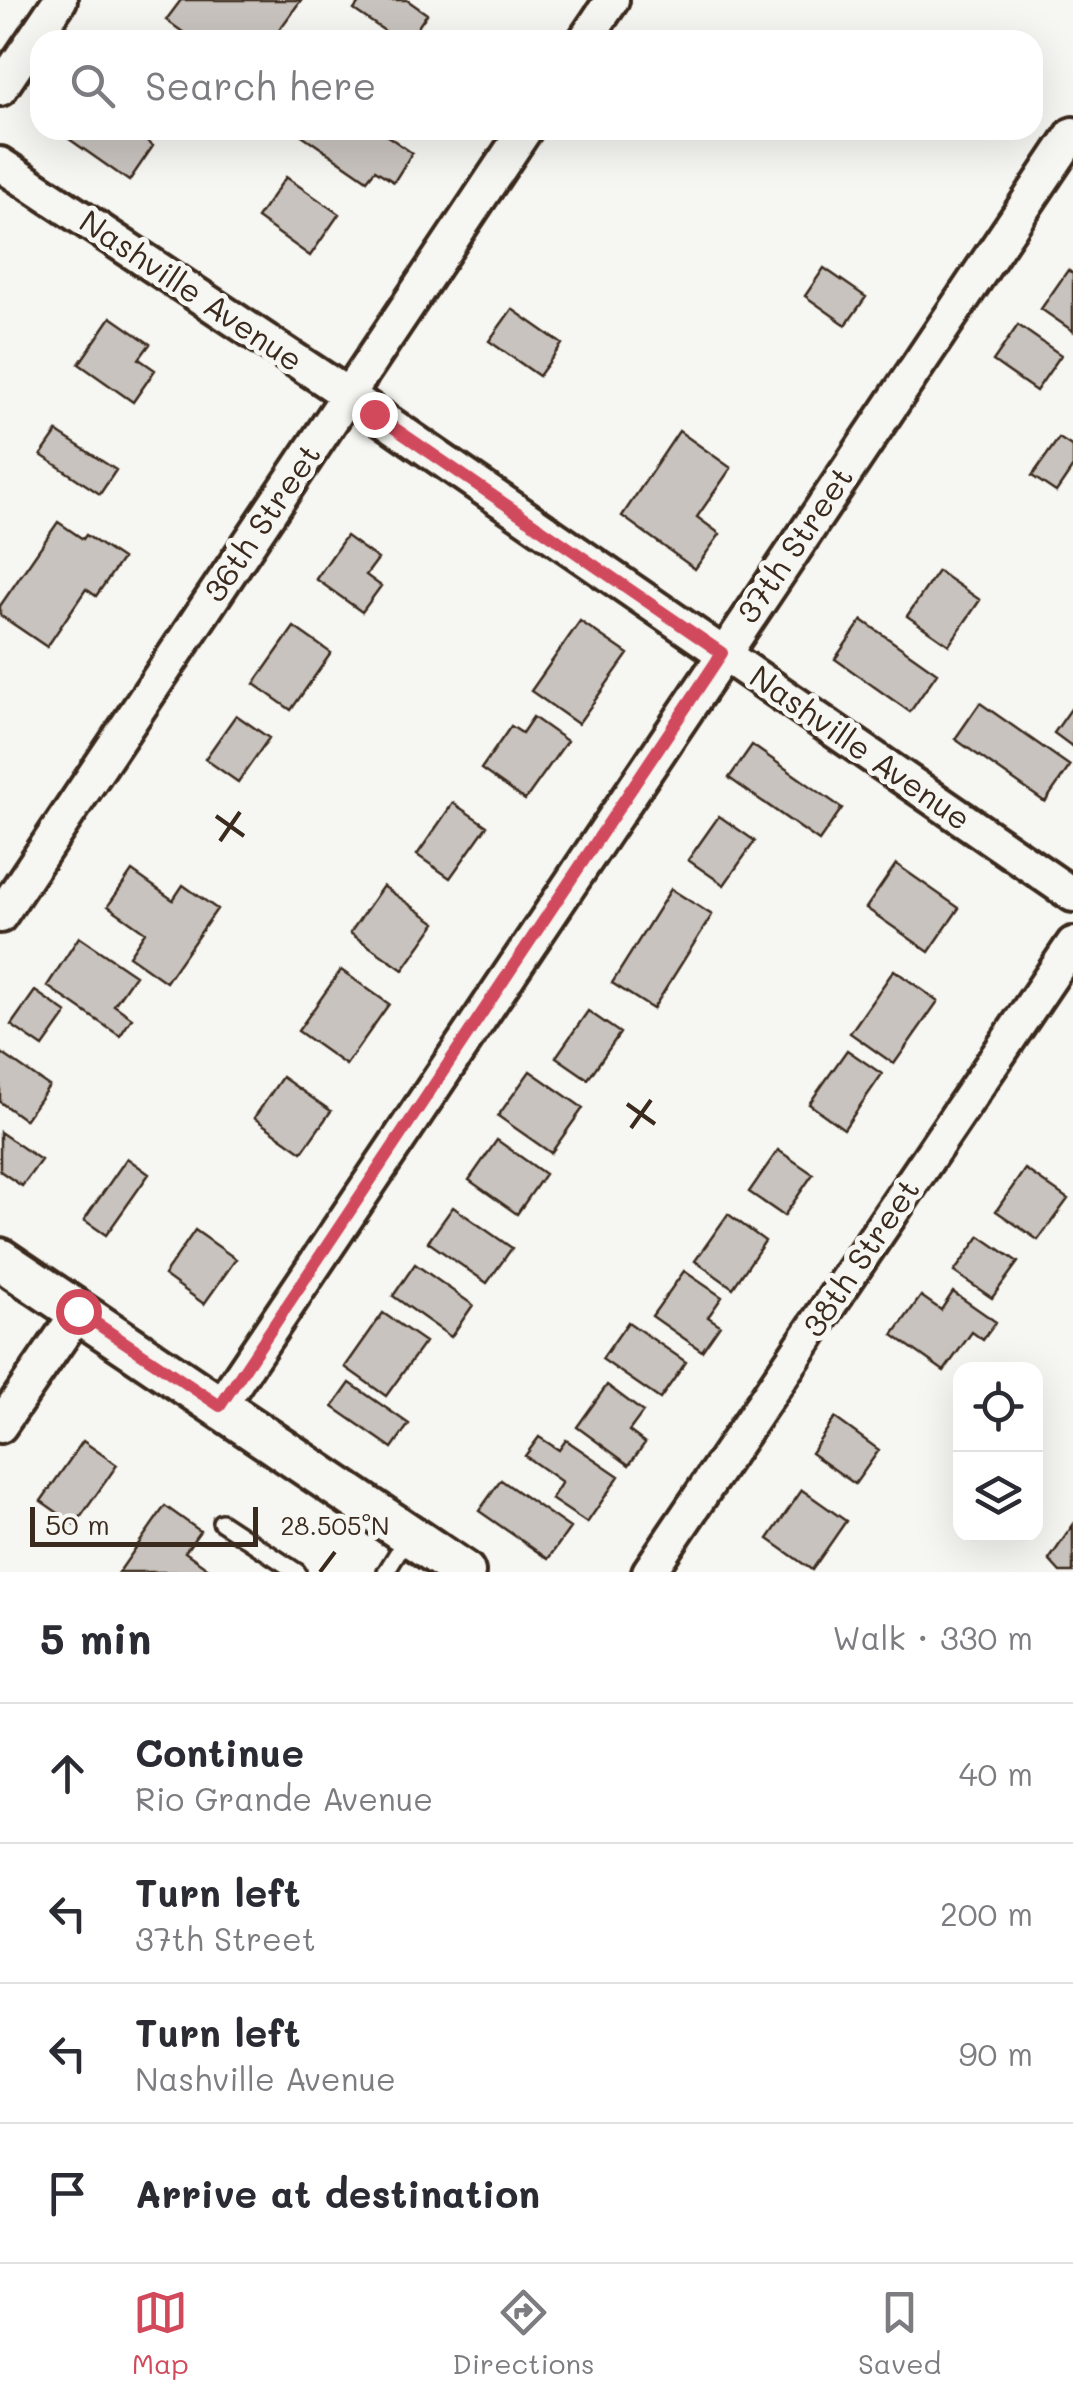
<!DOCTYPE html>
<html lang="en">
<head>
<meta charset="utf-8">
<style>
  body { margin:0; font-family:Mali,sans-serif; background:#f7f7f7; color:#2b2b33 }
  .controls { position:absolute; right:30px; bottom:30px; display:grid; overflow:hidden; border-radius:20px; box-shadow:0 10px 40px #0002 }
  .controls button { width:90px; height:90px; display:grid; place-items:center; padding:0; border:0; border-bottom:2px solid #e1e1e2; background:#fff; color:#2b2b33; font:50px sans-serif }
  .scale { position:absolute; left:30px; bottom:25px; width:228px; box-sizing:border-box; padding-left:10px; border:5px solid #3b2a1e; border-top:0; font-size:28px; line-height:35px; white-space:nowrap; color:#3b2a1e; -webkit-text-stroke:8px #f6f6f2; paint-order:stroke }
  .stop { position:absolute; width:30px; height:30px; margin:-22px; border:8px solid #d1495b; border-radius:50%; background:#fff }
  .stop.end { background:#d1495b; border-color:#fff; box-shadow:0 2px 10px #0008 }
  .list { margin:0; padding:0; list-style:none }
  h2 { display:flex; justify-content:space-between; align-items:center; height:130px; margin:0; padding:0 40px; font-size:42px }
  h2 small { font-size:32px; font-weight:400; color:#7c7c81 }
  .list li { display:grid; grid-template-columns:65px 1fr auto; gap:30px; align-items:center; box-sizing:border-box; height:140px; padding:0 40px; border-top:2px solid #e1e1e2 }
  .list b { display:block; font-size:38px; white-space:nowrap }
  .list p { margin:0; font-size:32px; white-space:nowrap; color:#7c7c81 }
  .list em { font-size:32px; font-style:normal; color:#7c7c81 }
  .icon { flex:none; width:55px; height:55px; fill:none; stroke:currentColor; stroke-width:2; stroke-linecap:round; stroke-linejoin:round }
  .map { position:relative; flex:none; width:1073px; height:1572px; overflow:hidden }
  .search { position:absolute; background:#fff; box-shadow:0 10px 40px #0002; left:30px; right:30px; top:30px; height:110px; display:flex; align-items:center; gap:25px; box-sizing:border-box; padding:0 35px; border-radius:30px; color:#7c7c81; font-size:38px }
  .sheet { height:690px; background:#fff }
  nav { display:flex; justify-content:space-around; align-items:center; box-sizing:border-box; height:140px; border-top:2px solid #e1e1e2; background:#fff; font-size:28px; color:#7c7c81 }
  nav a { display:grid; justify-items:center; gap:5px }
  nav .on { color:#d1495b }
  .map>svg:first-child { display:block }
</style>
</head>
<body>
<div class="map">
<svg width="1073" height="1572" viewBox="0 0 1073 1572">
  <rect width="100%" height="100%" fill="#f6f6f2"/>
  <filter id="ink" filterUnits="userSpaceOnUse"><feTurbulence type="fractalNoise" baseFrequency=".01" numOctaves="2"/><feDisplacementMap in="SourceGraphic" scale="20" xChannelSelector="R" yChannelSelector="G"/><feConvolveMatrix kernelMatrix="1 2 1 2 8 2 1 2 1" color-interpolation-filters="sRGB"/></filter>
  <g filter="url(#ink)">
    <!-- building -->
    <path fill="#c8c3be" stroke="#3b2a1e" stroke-width="2.5" d="M181 0H301L272 40H194L166 20Z
      M361 0H407L427 14 409 40H398L354 10Z
      M65 130H134L153 146 129 181 62 134Z
      M379 130 412 153 394 182 375 170 367 180 296 131Z
      M286 177 339 214 310 256 257 218Z
      M824 268 866 297 846 325 805 296Z
      M1068 270 1073 274V331L1041 309Z
      M512 309 562 344 539 376 489 341Z
      M111 317 150 344 139 359 155 370 133 402 79 364Z
      M1018 325 1061 355 1036 391 993 361Z
      M679 431 731 468 697 517 720 534 695 569 622 516Z
      M57 432 116 470 100 494 41 455Z
      M1059 438 1073 447V467L1056 492 1032 476Z
      M58 522 83 539 86 535 122 559 96 596 86 589 47 647 0 615V606Z
      M346 536 378 559 366 575 381 586 362 612 316 579Z
      M938 571 980 600 949 645 907 616Z
      M862 620 937 673 910 712 835 659Z
      M580 621 628 654 578 724 531 691Z
      M294 627 331 653 291 710 254 684Z
      M980 703 1070 766 1045 802 955 739Z
      M1073 706V747L1054 733Z
      M236 715 269 738 238 782 205 759Z
      M533 717 567 741 525 800 481 769 511 726 522 733Z
      M752 745 842 808 819 841 729 778Z
      M453 803 487 826 450 878 417 855Z
      M719 816 755 841 724 885 688 860Z
      M896 864 959 908 929 952 866 908Z
      M132 871 173 900 183 885 217 909 166 982 129 956 145 932 108 906Z
      M383 886 436 923 403 970 350 933Z
      M671 889 712 915 653 1009 612 983Z
      M79 937 135 975 114 1005 132 1018 120 1036 47 986Z
      M341 970 389 1004 346 1065 298 1031Z
      M894 970 938 1001 894 1064 850 1033Z
      M35 991 67 1013 43 1047 11 1025Z
      M588 1011 620 1033 588 1079 556 1057Z
      M847 1050 882 1074 844 1129 809 1104Z
      M0 1052 49 1086 25 1120 0 1102Z
      M530 1071 583 1108 551 1153 498 1116Z
      M282 1077 331 1111 302 1152 254 1118Z
      M0 1132 41 1160 22 1186 0 1171Z
      M497 1140 545 1174 517 1214 469 1180Z
      M778 1150 813 1174 784 1216 749 1192Z
      M127 1158 149 1174 106 1235 84 1220Z
      M1025 1169 1068 1199 1038 1240 996 1211Z
      M453 1207 512 1248 487 1283 428 1242Z
      M728 1214 765 1241 733 1288 695 1261Z
      M195 1230 236 1259 204 1304 164 1275Z
      M980 1236 1018 1262 992 1298 954 1272Z
      M415 1264 473 1305 451 1337 393 1296Z
      M684 1271 722 1297 708 1317 720 1325 702 1351 652 1316Z
      M953 1292 996 1322 983 1340 972 1332 944 1371 893 1335 921 1296 941 1310Z
      M383 1313 425 1342 386 1396 345 1367Z
      M628 1322 686 1362 660 1399 602 1359Z
      M350 1383 409 1424 392 1448 333 1407Z
      M607 1385 643 1412 629 1431 645 1443 629 1465 577 1427Z
      M835 1418 879 1450 855 1484 811 1453Z
      M539 1437 559 1450 566 1440 619 1476 587 1523 551 1499 562 1482 525 1456Z
      M83 1441 117 1465 75 1525 41 1501Z
      M501 1480 570 1528 548 1559 479 1511Z
      M802 1490 846 1521 812 1570 768 1539Z
      M165 1506 200 1531 185 1552 213 1572H119Z
      M1073 1525V1572H1060L1049 1560Z"/>
    <g fill="none" stroke-linecap="round" stroke-linejoin="round">
      <!-- service casing -->
      <g stroke="#3b2a1e" stroke-width="22">
        <path id="service" d="M221 1522 297 1572
          M386 1572 407 1538"/>
      </g>
      <!-- minor casing -->
      <g stroke="#3b2a1e" stroke-width="40">
        <path id="minor" d="M585 40 612 0
          M0 89 60 0
          M0 164 348 395 1073 895
          M0 916 525 130
          M220 1406 1073 134
          M0 1426 79 1311
          M649 1572 1073 944"/>
      </g>
      <!-- tertiary casing -->
      <g stroke="#3b2a1e" stroke-width="48">
        <path id="tertiary" d="M0 1259 464 1572"/>
      </g>
      <!-- service -->
      <use href="#service" stroke="#f6f6f2" stroke-width="15"/>
      <!-- minor -->
      <use href="#minor" stroke="#f6f6f2" stroke-width="32"/>
      <!-- tertiary -->
      <use href="#tertiary" stroke="#f6f6f2" stroke-width="40"/>
    </g>
  </g>
  <g fill="none" stroke-linecap="round" stroke-linejoin="round" filter="url(#ink)">
    <!-- route -->
    <path stroke="#d1495b" stroke-width="12" d="M78 1311 220 1406 722 653 374 414"/>
  </g>
  <!-- ticks -->
  <path fill="none" stroke="#3b2a1e" stroke-width="4" d="M216 816 244 836M220 841 240 812M627 1104 655 1124M631 1128 651 1100M320 1572 335 1552"/>
  <g text-anchor="middle" stroke-width="10" stroke-linejoin="round" paint-order="stroke">
    <!-- street labels -->
    <g font-size="32" fill="#3b2a1e" stroke="#f6f6f2">
      <text transform="translate(191 291) rotate(34)" y="11">Nashville Avenue</text>
      <text transform="translate(262 523) rotate(-56)" y="11">36th Street</text>
      <text transform="translate(795 545) rotate(-56)" y="11">37th Street</text>
      <text transform="translate(860 748) rotate(35)" y="11">Nashville Avenue</text>
      <text transform="translate(861 1258) rotate(-56)" y="11">38th Street</text>
    </g>
  </g>
  <g font-size="25" text-anchor="middle" fill="#3b2a1e" stroke="#f6f6f2" stroke-width="10" stroke-linejoin="round" paint-order="stroke">
    <text x="335" y="1535">28.505°N</text>
  </g>
</svg>
<div class="controls">
<button><svg class="icon" aria-label="locate" viewBox="0 0 24 24"><circle cx="12" cy="12" r="6"/><path d="M12 2v4M12 18v4M2 12h4M18 12h4"/></svg></button>
<button><svg class="icon" aria-label="layers" viewBox="0 0 24 24"><path d="M12 4l9 5-9 5-9-5zM3 14l9 5 9-5"/></svg></button>
</div>
<div class="scale">50 m</div>
<div class="stop" style="left:78px;top:1311px"></div>
<div class="stop end" style="left:374px;top:414px"></div>
<div class="search"><svg class="icon" aria-label="search" viewBox="0 0 24 24"><circle cx="10" cy="10" r="6"/><path d="M15 15l6 6"/></svg>Search here</div>
</div>
<section class="sheet">
<h2>5 min<small>Walk · 330 m</small></h2>
<ul class="list">
<li><svg class="icon" aria-label="ahead" viewBox="0 0 24 24"><path d="M12 20V5M6 11l6-6 6 6"/></svg><div><b>Continue</b><p>Rio Grande Avenue</p></div><em>40 m</em></li>
<li><svg class="icon" aria-label="left" viewBox="0 0 24 24"><path d="M17 20v-9H6M10 6l-5 5 5 5"/></svg><div><b>Turn left</b><p>37th Street</p></div><em>200 m</em></li>
<li><svg class="icon" aria-label="left" viewBox="0 0 24 24"><path d="M17 20v-9H6M10 6l-5 5 5 5"/></svg><div><b>Turn left</b><p>Nashville Avenue</p></div><em>90 m</em></li>
<li><svg class="icon" aria-label="arrive" viewBox="0 0 24 24"><path d="M6 21V4h12l-3 4 3 4H6"/></svg><div><b>Arrive at destination</b></div></li>
</ul>
</section>
<nav>
<a class="on"><svg class="icon" aria-label="map" viewBox="0 0 24 24"><path d="M3 6l6-2 6 2 6-2v14l-6 2-6-2-6 2zM9 4v14M15 6v14"/></svg>Map</a>
<a><svg class="icon" aria-label="directions" viewBox="0 0 24 24"><path d="M12 3l9 9-9 9-9-9zM9 14v-3h6M13 9l2 2-2 2"/></svg>Directions</a>
<a><svg class="icon" aria-label="saved" viewBox="0 0 24 24"><path d="M7 4h10v16l-5-4-5 4z"/></svg>Saved</a>
</nav>
</body>
</html>
